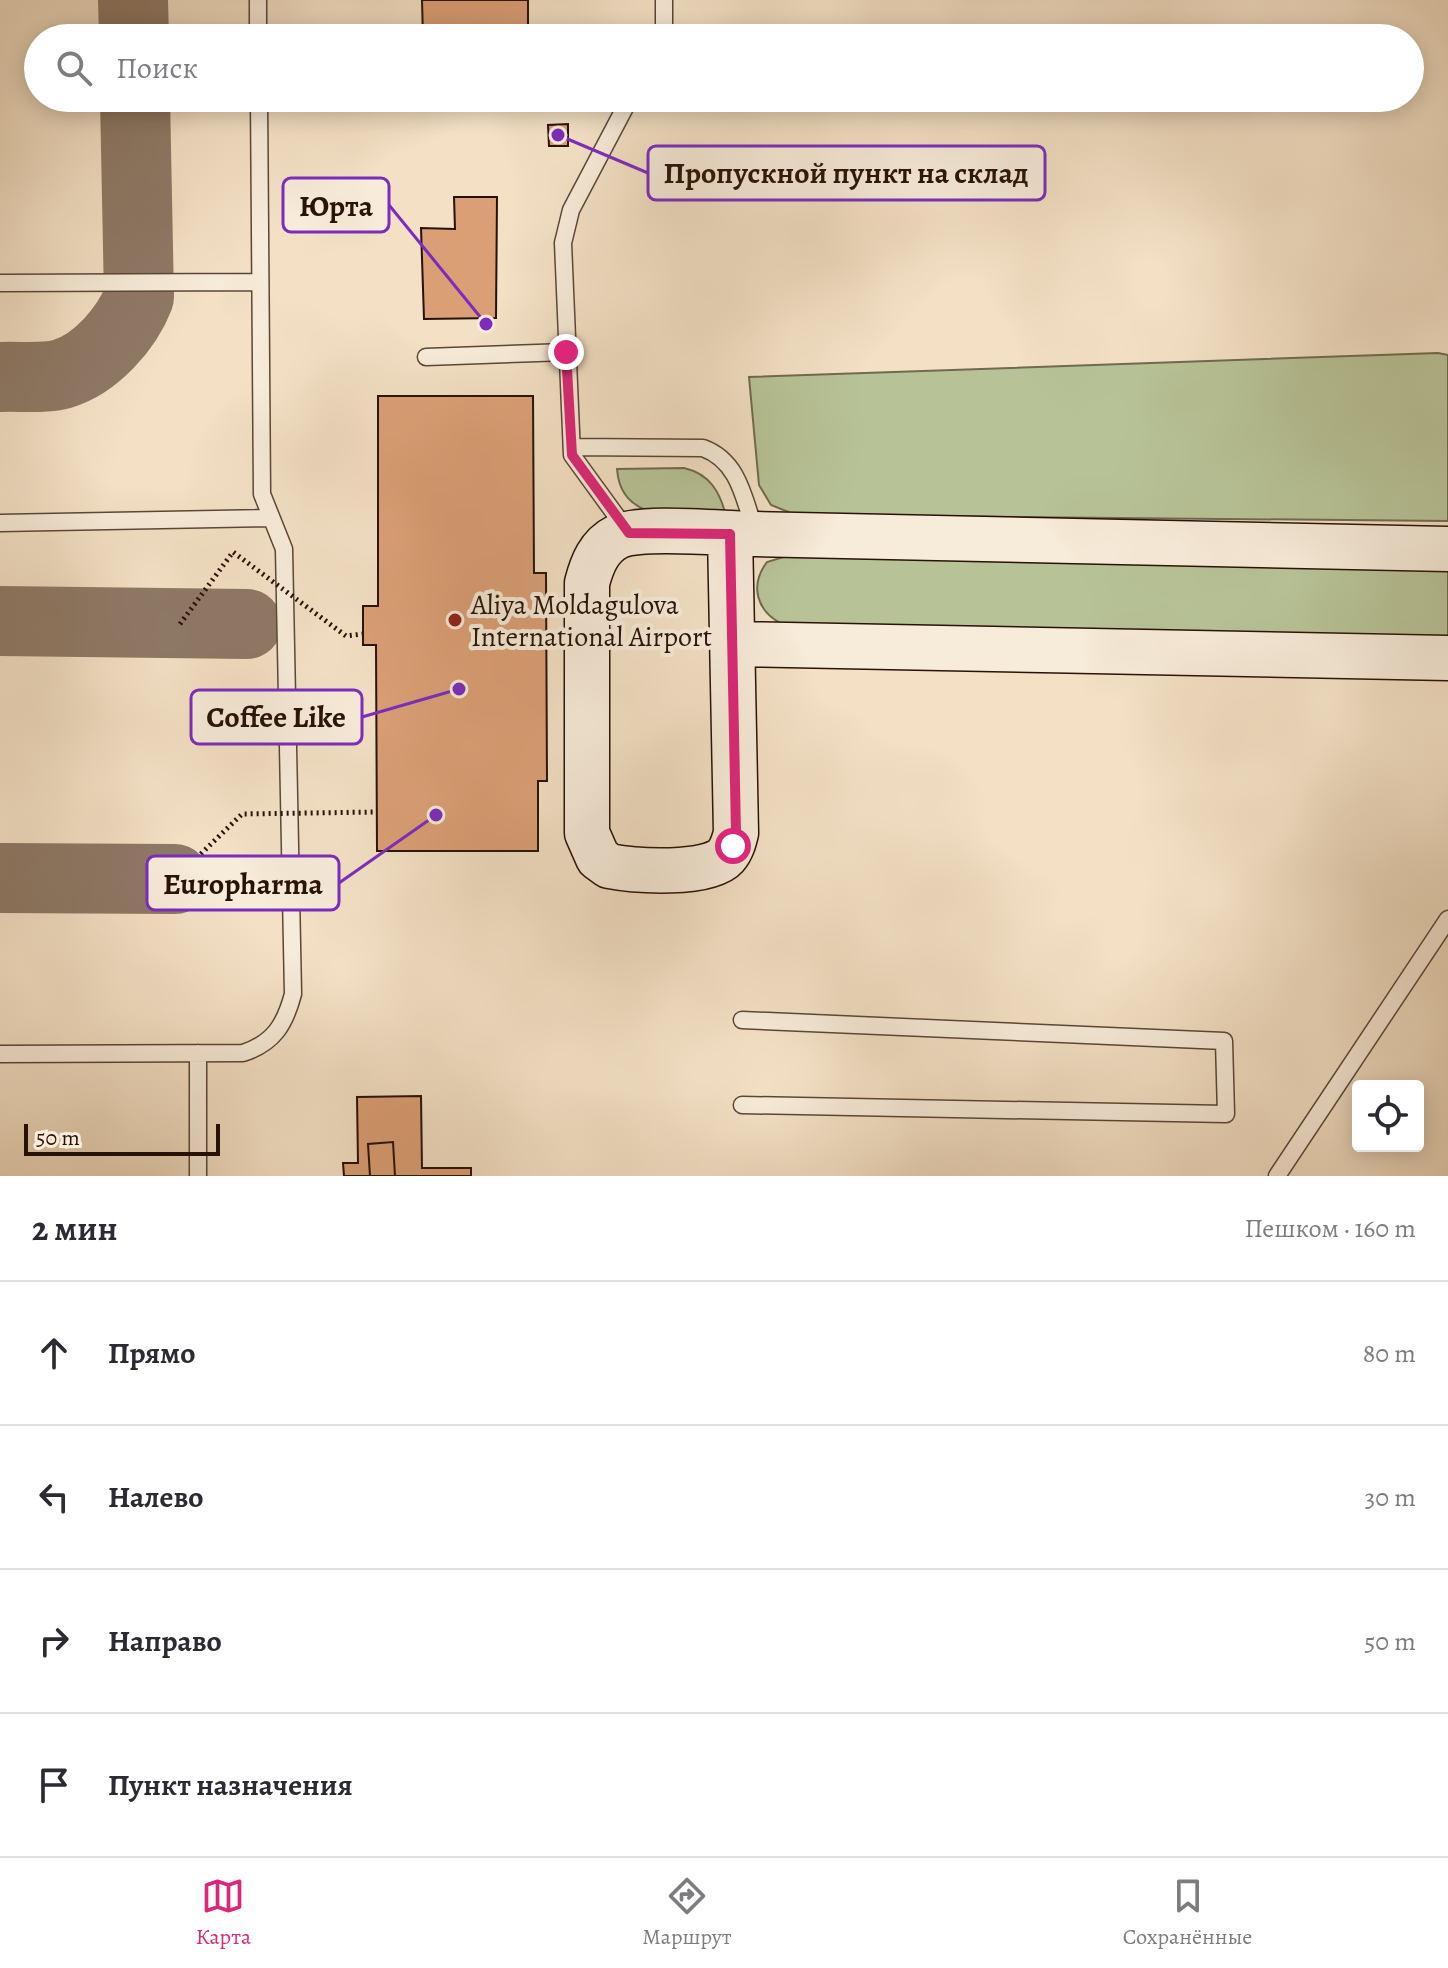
<!DOCTYPE html>
<html lang="ru">
<head>
<meta charset="utf-8">
<style>
  body { margin:0; font-family:Alegreya,serif; background:#f2f2f3; color:#2b2b33 }
  .controls { position:absolute; right:24px; bottom:24px; display:grid; overflow:hidden; border-radius:8px; box-shadow:0 4px 20px #0003 }
  .controls button { width:72px; height:72px; display:grid; place-items:center; padding:0; border:0; border-bottom:2px solid #e1e1e2; background:#fff; color:#2b2b33; font:40px sans-serif }
  .scale { position:absolute; left:24px; bottom:20px; width:196px; box-sizing:border-box; padding-left:8px; border:4px solid #281207; border-top:0; font-size:22px; line-height:28px; white-space:nowrap; color:#281207; -webkit-text-stroke:6px #f7ebd9; paint-order:stroke }
  .stop { position:absolute; width:24px; height:24px; margin:-18px; border:6px solid #db2777; border-radius:50%; background:#fff }
  .stop.end { background:#db2777; border-color:#fff; box-shadow:0 2px 8px #0008 }
  .list { margin:0; padding:0; list-style:none }
  h2 { display:flex; justify-content:space-between; align-items:center; height:104px; margin:0; padding:0 32px; font-size:34px }
  h2 small { font-size:26px; font-weight:400; color:#7c7c81 }
  .list li { display:grid; grid-template-columns:52px 1fr auto; gap:24px; align-items:center; box-sizing:border-box; height:144px; padding:0 32px; border-top:2px solid #e1e1e2 }
  .list b { display:block; font-size:30px; white-space:nowrap }
  .list em { font-size:26px; font-style:normal; color:#7c7c81 }
  .icon { flex:none; width:44px; height:44px; fill:none; stroke:currentColor; stroke-width:2; stroke-linecap:round; stroke-linejoin:round }
  .map { position:relative; flex:none; width:1448px; height:1176px; overflow:hidden }
  .search { position:absolute; background:#fff; box-shadow:0 4px 20px #0003; left:24px; right:24px; top:24px; height:88px; display:flex; align-items:center; gap:20px; box-sizing:border-box; padding:0 28px; border-radius:44px; color:#7c7c81; font-size:30px }
  .sheet { height:680px; background:#fff }
  nav { display:flex; justify-content:space-around; align-items:center; box-sizing:border-box; height:112px; border-top:2px solid #e1e1e2; background:#fff; font-size:22px; color:#7c7c81 }
  nav a { display:grid; justify-items:center; gap:4px }
  nav .on { color:#db2777 }
  .map>svg:first-child { display:block }
</style>
</head>
<body>
<div class="map">
<svg width="1448" height="1176" viewBox="0 0 1448 1176">
  <rect width="100%" height="100%" fill="#f3e0c5"/>
  <filter id="stains"><feTurbulence type="fractalNoise" baseFrequency=".0025" numOctaves="4"/><feColorMatrix values="0 0 0 0 .2 0 0 0 0 .09 0 0 0 0 .02 0 0 0 .5 -.17"/></filter>
  <radialGradient id="worn" r=".72"><stop offset=".6" stop-color="#630" stop-opacity="0"/><stop offset="1" stop-color="#630" stop-opacity=".3"/></radialGradient>
  <!-- green -->
  <path fill="#b7c397" stroke="#706a4f" stroke-width="2" d="M1438 353 1448 355V521L796 515 771 505 759 485 749 377Z
    M684 468C710 474 720 492 726 516 684 514 621 526 617 469Z
    M790 555 1448 563V637L782 624C757 611 749 586 767 562Z"/>
  <g fill="none" stroke-linecap="round" stroke-linejoin="round">
    <!-- taxiway -->
    <path stroke="#8e7966" stroke-width="70" d="M133 0 134 38
      M0 377C19 376 44 379 62 374 96 364 127 328 139 297L135 98
      M0 621 247 624
      M0 878 175 879"/>
  </g>
  <!-- building -->
  <path fill="#db9f76" stroke="#281207" stroke-width="2" d="M422 0H528V38H423Z
    M423 98H529V106L424 107Z
    M568 124V146H549L548 125Z
    M454 197H497L496 318 424 319 421 228 455 229Z
    M378 396H533L534 573H546L547 781H538V851H377L376 645H363V606H378Z
    M421 1096 422 1168H471V1176H344L343 1163H358L357 1097Z
    M393 1142 395 1176H370L368 1144Z"/>
  <g fill="none" stroke-linecap="round" stroke-linejoin="round">
    <!-- service casing -->
    <g stroke="#5b4636" stroke-width="19">
      <path id="service" d="M258 0V38
        M659 38 664 28V0
        M0 283 260 282
        M426 357 566 352
        M572 447 703 448C739 461 744 499 755 531
        M0 523 271 518
        M628 532 572 455 563 243 571 210 630 98
        M742 1020 1224 1041 1226 1114 742 1105
        M0 1054 243 1053C274 1043 285 1024 293 994L284 549 262 494 259 98
        M198 1176V1053
        M1277 1176 1448 919"/>
    </g>
    <!-- secondary casing -->
    <g stroke="#281207" stroke-width="47">
      <path id="secondary" d="M730 534 736 833C734 841 732 849 726 856 708 876 635 871 609 866L598 858 587 833V583C592 564 599 546 617 537 641 525 726 534 756 534L1448 549
        M734 644 1448 658"/>
    </g>
    <!-- service -->
    <use href="#service" stroke="#f7ebd9" stroke-width="16"/>
    <!-- secondary -->
    <use href="#secondary" stroke="#f7ebd9" stroke-width="44"/>
    <!-- path-bridge -->
    <path stroke="#281207" stroke-width="5" stroke-dasharray="2 4" stroke-linecap="butt" d="M180 624 233 552 346 636 363 634
      M175 879 242 814 377 812"/>
  </g>
  <g fill="none" stroke-linecap="round" stroke-linejoin="round">
    <!-- route -->
    <path stroke="#db2777" stroke-width="10" d="M566 352 572 455 629 533 730 534 736 833 733 846"/>
  </g>
  <!-- markers -->
  <circle fill="#8f2418" stroke="#f7ebd9" stroke-width="3" cx="455" cy="620" r="8"/>
  <g text-anchor="middle" stroke-width="8" stroke-linejoin="round" paint-order="stroke">
    <!-- poi labels -->
    <g font-size="28" fill="#281207" stroke="#f7ebd9" text-anchor="start">
      <text x="471" y="614">Aliya Moldagulova<tspan x="471" dy="32">International Airport</tspan></text>
    </g>
  </g>
  <!-- callouts -->
  <path fill="none" stroke="#7b2cbf" stroke-width="3" d="M558 135L648 173M486 324L389 205M459 689L362 717M436 815L339 883"/>
  <g fill="#7b2cbf" stroke="#f7ebd9" stroke-width="3">
    <circle cx="558" cy="135" r="8"/>
    <circle cx="486" cy="324" r="8"/>
    <circle cx="459" cy="689" r="8"/>
    <circle cx="436" cy="815" r="8"/>
  </g>
  <g fill="#f7ebd9" stroke="#7b2cbf" stroke-width="3">
    <rect x="648" y="146" width="397" height="54" rx="8"/>
    <rect x="283" y="178" width="106" height="54" rx="8"/>
    <rect x="191" y="690" width="171" height="54" rx="8"/>
    <rect x="147" y="856" width="192" height="54" rx="8"/>
  </g>
  <g font-size="30" text-anchor="middle" font-weight="bold" fill="#281207">
    <text x="846" y="183">Пропускной пункт на склад</text>
    <text x="336" y="216">Юрта</text>
    <text x="276" y="727">Coffee Like</text>
    <text x="243" y="894">Europharma</text>
  </g>
  <rect width="100%" height="100%" filter="url(#stains)"/>
  <rect width="100%" height="100%" fill="url(#worn)"/>
</svg>
<div class="controls">
<button><svg class="icon" aria-label="locate" viewBox="0 0 24 24"><circle cx="12" cy="12" r="6"/><path d="M12 2v4M12 18v4M2 12h4M18 12h4"/></svg></button>
</div>
<div class="scale">50 m</div>
<div class="stop" style="left:733px;top:846px"></div>
<div class="stop end" style="left:566px;top:352px"></div>
<div class="search"><svg class="icon" aria-label="search" viewBox="0 0 24 24"><circle cx="10" cy="10" r="6"/><path d="M15 15l6 6"/></svg>Поиск</div>
</div>
<section class="sheet">
<h2>2 мин<small>Пешком · 160 m</small></h2>
<ul class="list">
<li><svg class="icon" aria-label="ahead" viewBox="0 0 24 24"><path d="M12 20V5M6 11l6-6 6 6"/></svg><div><b>Прямо</b></div><em>80 m</em></li>
<li><svg class="icon" aria-label="left" viewBox="0 0 24 24"><path d="M17 20v-9H6M10 6l-5 5 5 5"/></svg><div><b>Налево</b></div><em>30 m</em></li>
<li><svg class="icon" aria-label="right" viewBox="0 0 24 24"><path d="M7 20v-9h11M14 6l5 5-5 5"/></svg><div><b>Направо</b></div><em>50 m</em></li>
<li><svg class="icon" aria-label="arrive" viewBox="0 0 24 24"><path d="M6 21V4h12l-3 4 3 4H6"/></svg><div><b>Пункт назначения</b></div></li>
</ul>
</section>
<nav>
<a class="on"><svg class="icon" aria-label="map" viewBox="0 0 24 24"><path d="M3 6l6-2 6 2 6-2v14l-6 2-6-2-6 2zM9 4v14M15 6v14"/></svg>Карта</a>
<a><svg class="icon" aria-label="directions" viewBox="0 0 24 24"><path d="M12 3l9 9-9 9-9-9zM9 14v-3h6M13 9l2 2-2 2"/></svg>Маршрут</a>
<a><svg class="icon" aria-label="saved" viewBox="0 0 24 24"><path d="M7 4h10v16l-5-4-5 4z"/></svg>Сохранённые</a>
</nav>
</body>
</html>
